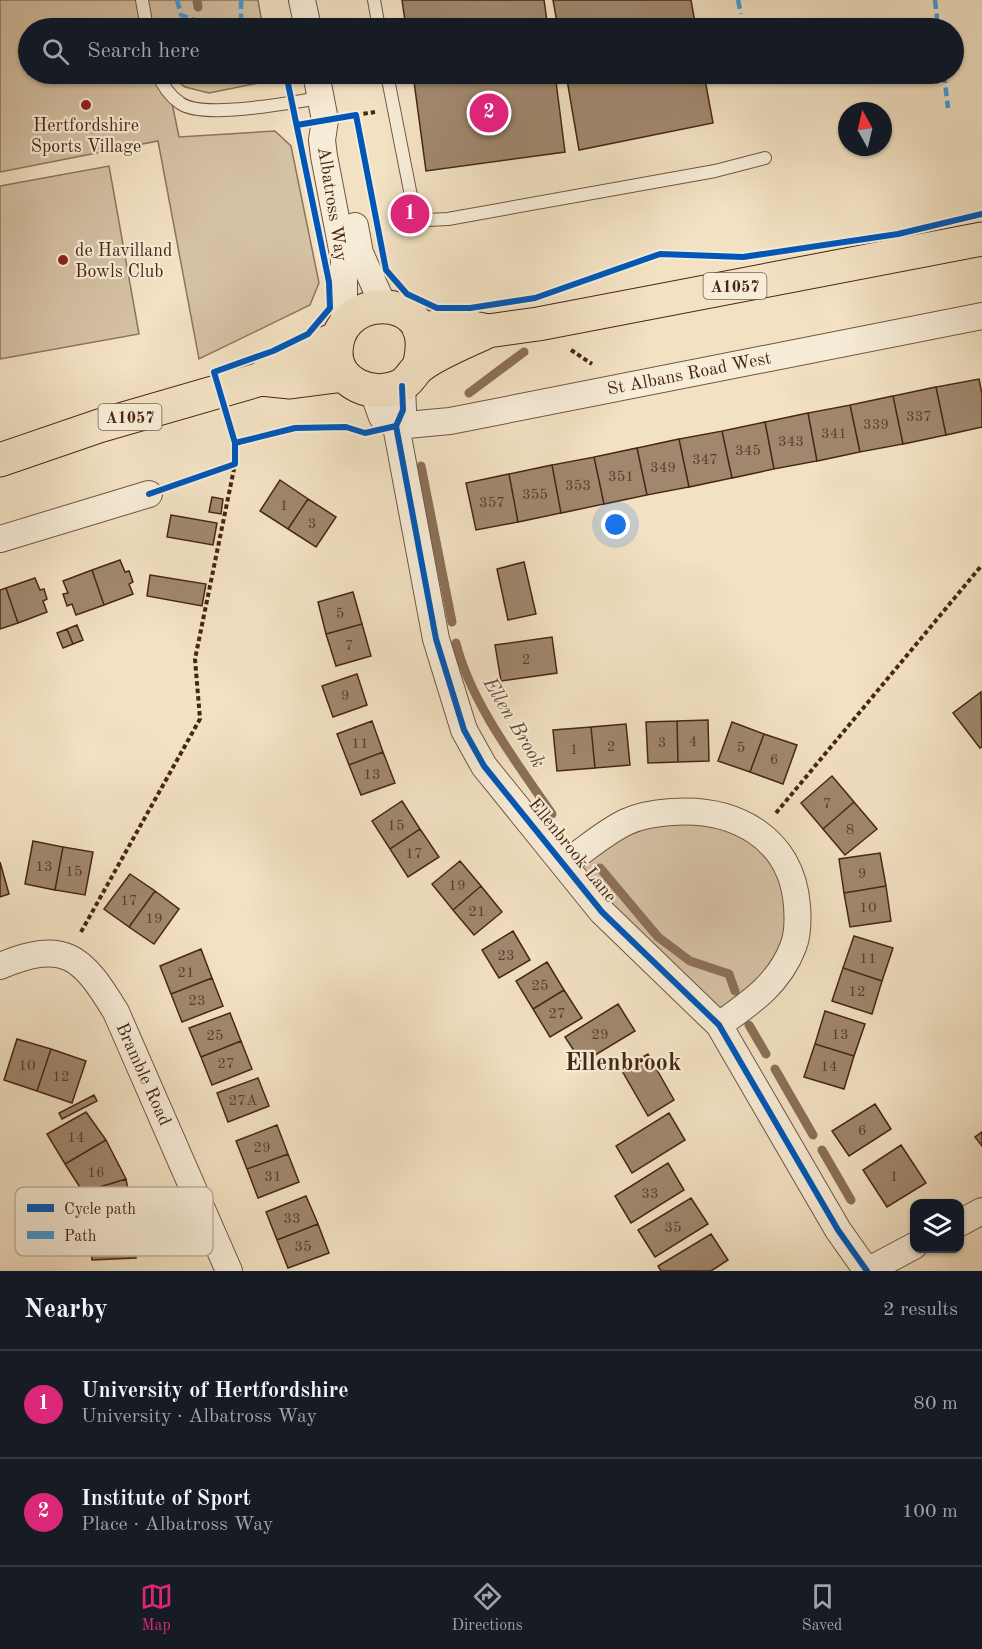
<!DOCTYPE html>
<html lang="en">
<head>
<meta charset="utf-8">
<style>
  body { margin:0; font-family:"Old Standard TT",serif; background:#20242c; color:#f1f3f6 }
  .controls { position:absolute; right:18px; bottom:18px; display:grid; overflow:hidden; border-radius:12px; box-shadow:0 2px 4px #0004 }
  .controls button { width:54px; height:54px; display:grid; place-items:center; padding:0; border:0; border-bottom:2px solid #363941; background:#171b24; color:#f1f3f6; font:30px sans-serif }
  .compass { position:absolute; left:838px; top:102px; width:54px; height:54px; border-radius:50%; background:#171b24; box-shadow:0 2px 4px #0004; rotate:352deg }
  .you { position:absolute; left:616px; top:525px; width:21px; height:21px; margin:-15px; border:4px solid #fff; border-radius:50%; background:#1a73e8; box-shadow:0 0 0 9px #1a73e833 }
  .badge { display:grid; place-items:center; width:39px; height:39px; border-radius:50%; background:#db2777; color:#fff; font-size:20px; font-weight:700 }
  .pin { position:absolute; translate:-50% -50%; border:3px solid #fff; box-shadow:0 2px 6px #0006 }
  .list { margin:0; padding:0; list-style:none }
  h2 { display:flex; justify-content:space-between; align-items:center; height:78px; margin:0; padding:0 24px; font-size:26px }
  h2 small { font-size:20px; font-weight:400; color:#9ea1a6 }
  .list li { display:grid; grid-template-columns:39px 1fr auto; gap:18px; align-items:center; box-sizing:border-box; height:108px; padding:0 24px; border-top:2px solid #363941 }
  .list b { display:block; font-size:22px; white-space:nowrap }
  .list p { margin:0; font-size:20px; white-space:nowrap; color:#9ea1a6 }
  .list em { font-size:20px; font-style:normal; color:#9ea1a6 }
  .icon { flex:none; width:33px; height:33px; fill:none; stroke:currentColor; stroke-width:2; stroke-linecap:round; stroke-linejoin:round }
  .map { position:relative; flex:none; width:982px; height:1271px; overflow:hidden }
  .search { position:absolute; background:#171b24; box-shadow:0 2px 4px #0004; left:18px; right:18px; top:18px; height:66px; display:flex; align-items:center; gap:15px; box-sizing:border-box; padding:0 21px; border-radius:33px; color:#9ea1a6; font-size:22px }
  .sheet { height:294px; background:#171b24 }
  nav { display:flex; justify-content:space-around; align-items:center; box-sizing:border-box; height:84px; border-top:2px solid #363941; background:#171b24; font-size:16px; color:#9ea1a6 }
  nav a { display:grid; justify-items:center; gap:3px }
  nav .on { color:#db2777 }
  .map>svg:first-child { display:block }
</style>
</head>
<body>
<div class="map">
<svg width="982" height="1271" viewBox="0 0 982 1271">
  <rect width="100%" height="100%" fill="#f2e1c2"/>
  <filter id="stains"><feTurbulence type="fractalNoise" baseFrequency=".00333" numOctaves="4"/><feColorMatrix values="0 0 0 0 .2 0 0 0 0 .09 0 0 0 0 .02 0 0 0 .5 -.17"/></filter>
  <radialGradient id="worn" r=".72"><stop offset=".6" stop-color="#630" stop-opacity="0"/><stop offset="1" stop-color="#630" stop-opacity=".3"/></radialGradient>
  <!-- green -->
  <path fill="#d5c1a4" stroke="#8e745c" stroke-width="1.5" d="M0 0H258L263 28H28V74H166L179 137 275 131 291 146 319 283 310 305 199 359 158 141 0 172Z
    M168 74H273L274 80 209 93 185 87Z
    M109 166 139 334 0 359V186Z
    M698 810 785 861 794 945 719 1025 565 863 626 822Z"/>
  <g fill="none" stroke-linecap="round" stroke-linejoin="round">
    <!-- stream -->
    <path stroke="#8b7058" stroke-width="9" d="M197 0 198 7
      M469 393 524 352
      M421 466 452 622
      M456 643C471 703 517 763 552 814
      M600 868 658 937 690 961 729 974 735 991
      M749 1025 766 1054
      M775 1069 813 1135
      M822 1150 851 1200"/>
  </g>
  <!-- building -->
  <path fill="#a0876e" stroke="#472613" stroke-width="1.5" d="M402 0H544L548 28H406Z
    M553 0H691L696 28H558Z
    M413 74H555L565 152 426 171Z
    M566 74H704L713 123 579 150Z
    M979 379 982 394V427L946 435 936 387Z
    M936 387 946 435 903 444 893 396Z
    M893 396 903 444 860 452 850 405Z
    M850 405 860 452 817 461 808 413Z
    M808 413 817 461 774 469 765 422Z
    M765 422 774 469 732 478 722 431Z
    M722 431 732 478 689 487 679 439Z
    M679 439 689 487 647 495 637 448Z
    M637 448 647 495 604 504 594 457Z
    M594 457 604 504 561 513 552 465Z
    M552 465 561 513 518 522 509 474Z
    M509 474 518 522 476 530 466 483Z
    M280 480 308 499 288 529 260 511Z
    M212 497 223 499 221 514 209 512Z
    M308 499 336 517 316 547 288 529Z
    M171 515 217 523 213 545 167 537Z
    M120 560 125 572 129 571 133 582 129 584 133 594 104 605 92 570Z
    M524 562 536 614 508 620 497 569Z
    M92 570 104 605 76 615 72 604 67 606 63 594 68 593 63 581Z
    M150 575 206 584 202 606 147 596Z
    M35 578 40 590 44 589 47 599 43 601 47 612 18 623 6 588Z
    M6 588 18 623 0 629V590Z
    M353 592 362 624 326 634 318 602Z
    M362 624 371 656 336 666 326 634Z
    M77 625 83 640 73 644 67 629Z
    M67 629 73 644 63 648 57 633Z
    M552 637 557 673 501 681 495 645Z
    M357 674 367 705 333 717 322 686Z
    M981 692 982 747 980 748 953 713Z
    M708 720 709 761 678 762 677 721Z
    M372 721 383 752 349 765 337 734Z
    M677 721 678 762 648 763 646 722Z
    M732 722 764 734 750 772 718 761Z
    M626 724 630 765 595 768 591 727Z
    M591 727 595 768 557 771 553 730Z
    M764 734 797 745 783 784 750 772Z
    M383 752 395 783 361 795 349 765Z
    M832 776 854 802 823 829 801 803Z
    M402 801 420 829 390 849 372 821Z
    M854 802 877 829 845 855 823 829Z
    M420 829 439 857 408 877 390 849Z
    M33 841 63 847 55 890 25 884Z
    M63 847 93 852 85 895 55 890Z
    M880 853 886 886 844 893 839 859Z
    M460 861 481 886 453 910 432 884Z
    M0 862 9 894 0 897Z
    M130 874 155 891 129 927 104 909Z
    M481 886 502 912 474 935 453 910Z
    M886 886 891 921 850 927 844 893Z
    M155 891 179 909 154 944 129 927Z
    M513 931 530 960 499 978 482 950Z
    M854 936 893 948 882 981 843 968Z
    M201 949 212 978 171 994 160 966Z
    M547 962 564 990 533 1009 516 981Z
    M843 968 882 981 872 1014 832 1001Z
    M212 978 223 1006 182 1022 171 994Z
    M564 990 582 1018 550 1037 533 1009Z
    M618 1004 635 1031 582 1063 565 1037Z
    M825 1011 865 1024 854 1056 815 1044Z
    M230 1013 241 1041 201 1057 189 1028Z
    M17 1039 51 1049 37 1091 4 1080Z
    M241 1041 252 1069 212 1085 201 1057Z
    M815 1044 854 1056 844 1089 804 1077Z
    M51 1049 86 1061 72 1103 37 1091Z
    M648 1054 674 1100 648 1116 621 1069Z
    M258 1078 269 1106 228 1122 217 1093Z
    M94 1095 97 1101 62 1119 59 1113Z
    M875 1104 891 1129 849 1156 832 1131Z
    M86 1112 106 1140 65 1164 47 1134Z
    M669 1113 685 1140 632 1173 616 1146Z
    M277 1125 288 1154 247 1169 236 1141Z
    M982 1132V1146L975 1137Z
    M106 1140 126 1179 83 1192 65 1164Z
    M901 1145 926 1183 887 1207 863 1170Z
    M288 1154 299 1182 258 1198 247 1169Z
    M668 1163 684 1190 631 1223 615 1196Z
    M126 1179 134 1222 90 1223 83 1192Z
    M306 1196 318 1224 277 1240 266 1212Z
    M691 1198 708 1224 655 1257 638 1230Z
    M134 1222 136 1258 92 1260 90 1223Z
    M318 1224 329 1253 288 1268 277 1240Z
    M711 1234 728 1260 711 1271H661L658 1266Z"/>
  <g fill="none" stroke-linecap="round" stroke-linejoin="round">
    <!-- service casing -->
    <g stroke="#72553f" stroke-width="14">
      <path id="service" d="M142 0 147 28
        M374 0 379 28
        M158 74C162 84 170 96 180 103 203 120 291 102 321 98
        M387 74 413 206 427 220 448 219 715 171 765 158"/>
    </g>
    <!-- minor casing -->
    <g stroke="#72553f" stroke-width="28">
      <path id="minor" d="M302 0 308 28
        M316 74 325 120 322 140 324 156 344 260V325
        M355 226 360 253 384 307
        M402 386 403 410 396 426 436 639 464 730 484 766 602 912 719 1025 838 1230 867 1271
        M373 392 382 417 396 426
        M396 426 450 421 982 316
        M0 539 149 494
        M565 863C585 850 605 832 626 822 639 816 656 813 671 812 734 807 792 837 797 906 798 919 798 935 793 947 779 984 750 1003 719 1025
        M0 966C65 939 82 956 116 1012L229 1271
        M960 1223 982 1211
        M867 1271 914 1246"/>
    </g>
    <!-- primary casing -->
    <g stroke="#472613" stroke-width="35">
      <path id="primary" d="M419 329 458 325 488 331 538 324 982 239
        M419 367C422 355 424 342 420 330 406 293 337 300 336 352 336 384 374 399 400 386 409 382 412 373 419 367 434 354 470 340 488 331
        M261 379 281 362 338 338
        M0 460 99 426 261 379 290 382 344 375"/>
    </g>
    <!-- path -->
    <path stroke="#472613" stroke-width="4" stroke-dasharray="4.5 3" stroke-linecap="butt" d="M356 115 375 112
      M571 350 592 364
      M776 813 982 565
      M81 932 200 719 195 659 235 464"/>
    <!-- service -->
    <use href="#service" stroke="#f7ecd7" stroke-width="12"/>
    <!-- minor -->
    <use href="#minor" stroke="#f7ecd7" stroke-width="26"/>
    <!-- primary -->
    <use href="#primary" stroke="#f2e1c2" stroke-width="33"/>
    <!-- quiet -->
    <path stroke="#409cde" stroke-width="4.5" stroke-dasharray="9 4.5" stroke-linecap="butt" d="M177 0 181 15 198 21 235 28
      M241 0V28
      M738 0 741 14
      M935 0 938 28
      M944 74 948 108"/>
    <!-- cycleway casing -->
    <g stroke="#f7ecd7" stroke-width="10">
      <path id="cycleway" d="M286 74 329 282 330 308 308 334 273 351 214 372 235 443 295 428 346 427 365 433 396 426
        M297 125 356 115 386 270 407 294 437 308H470L535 298 660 254 743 257 898 234 982 214
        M402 386 403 410 396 426 436 639 464 730 484 766 602 912 719 1025 838 1230 867 1271
        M149 494 235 464V443"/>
    </g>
    <!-- cycleway -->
    <use href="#cycleway" stroke="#0057b8" stroke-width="6"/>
  </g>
  <!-- markers -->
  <g fill="#8f2418" stroke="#f7ecd7" stroke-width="2">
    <circle cx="86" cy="105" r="6"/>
    <circle cx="63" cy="260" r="6"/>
  </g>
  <g text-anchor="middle" stroke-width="4.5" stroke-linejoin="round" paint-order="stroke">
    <!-- number labels -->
    <g font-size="15" fill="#5d3e2a">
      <text x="919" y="421">337</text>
      <text x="876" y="429">339</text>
      <text x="834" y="438">341</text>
      <text x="791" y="446">343</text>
      <text x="748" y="455">345</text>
      <text x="705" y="464">347</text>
      <text x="663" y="472">349</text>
      <text x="621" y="481">351</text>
      <text x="578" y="490">353</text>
      <text x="535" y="499">355</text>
      <text x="492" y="507">357</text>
      <text x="284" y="510">1</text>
      <text x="312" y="528">3</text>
      <text x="340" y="618">5</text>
      <text x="349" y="650">7</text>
      <text x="526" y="664">2</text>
      <text x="345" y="700">9</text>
      <text x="693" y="746">4</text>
      <text x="662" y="747">3</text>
      <text x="360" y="748">11</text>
      <text x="611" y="751">2</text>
      <text x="741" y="752">5</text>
      <text x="574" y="754">1</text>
      <text x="774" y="764">6</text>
      <text x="372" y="779">13</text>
      <text x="827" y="808">7</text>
      <text x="396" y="830">15</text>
      <text x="850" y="834">8</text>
      <text x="414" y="858">17</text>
      <text x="44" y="871">13</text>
      <text x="74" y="876">15</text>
      <text x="862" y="878">9</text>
      <text x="457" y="890">19</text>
      <text x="129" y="905">17</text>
      <text x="868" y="912">10</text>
      <text x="477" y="916">21</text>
      <text x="154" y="923">19</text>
      <text x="506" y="960">23</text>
      <text x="868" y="963">11</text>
      <text x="186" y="977">21</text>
      <text x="540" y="990">25</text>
      <text x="857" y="996">12</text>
      <text x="197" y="1005">23</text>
      <text x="557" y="1018">27</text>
      <text x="600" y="1039">29</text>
      <text x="840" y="1039">13</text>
      <text x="215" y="1040">25</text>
      <text x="226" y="1068">27</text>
      <text x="27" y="1070">10</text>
      <text x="829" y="1071">14</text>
      <text x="61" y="1081">12</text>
      <text x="243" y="1105">27A</text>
      <text x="862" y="1135">6</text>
      <text x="76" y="1142">14</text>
      <text x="262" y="1152">29</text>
      <text x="96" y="1177">16</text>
      <text x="273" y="1181">31</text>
      <text x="894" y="1181">1</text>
      <text x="650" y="1198">33</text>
      <text x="292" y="1223">33</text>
      <text x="673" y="1232">35</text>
      <text x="303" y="1251">35</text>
    </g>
    <!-- shield labels -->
    <g fill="#f7ecd7" stroke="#7c614e" stroke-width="1.5">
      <rect x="703.5" y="273" width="63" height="26" rx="4.5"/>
      <rect x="98.5" y="404" width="63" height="26" rx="4.5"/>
    </g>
    <g font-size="16" font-weight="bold" fill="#472613">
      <text x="735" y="292">A1057</text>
      <text x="130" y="423">A1057</text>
    </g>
    <!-- poi labels -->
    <g font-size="18" fill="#472613" stroke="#f7ecd7">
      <text x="86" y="131">Hertfordshire<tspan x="86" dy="21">Sports Village</tspan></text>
      <text x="75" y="256" text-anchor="start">de Havilland<tspan x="75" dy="21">Bowls Club</tspan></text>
    </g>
    <!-- street labels -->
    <g font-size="18" fill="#472613" stroke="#f7ecd7">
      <text transform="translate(333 204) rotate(81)" y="6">Albatross Way</text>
      <text transform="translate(689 373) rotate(-11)" y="6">St Albans Road West</text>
      <text transform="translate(573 850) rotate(51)" y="6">Ellenbrook Lane</text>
      <text transform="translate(144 1074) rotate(66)" y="6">Bramble Road</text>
    </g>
    <!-- water labels -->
    <g font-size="20" font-style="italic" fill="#694b36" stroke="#f7ecd7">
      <text transform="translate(515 722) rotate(59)" y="7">Ellen Brook</text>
    </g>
    <!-- district labels -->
    <g font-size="24" font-weight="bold" fill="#472613" stroke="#f7ecd7">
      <text x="623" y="1070">Ellenbrook</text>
    </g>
  </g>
  <!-- legend -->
  <rect x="15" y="1187" width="198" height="69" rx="9" fill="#f7ecd7" stroke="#c2b19c" stroke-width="1.5"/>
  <rect x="27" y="1204" width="27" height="8" fill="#0057b8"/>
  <rect x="27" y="1231" width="27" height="8" fill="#409cde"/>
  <g font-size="16" fill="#472613">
    <text x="64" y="1214">Cycle path</text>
    <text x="64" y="1241">Path</text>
  </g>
  <rect width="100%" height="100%" filter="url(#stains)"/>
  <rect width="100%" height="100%" fill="url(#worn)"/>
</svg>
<div class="controls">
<button><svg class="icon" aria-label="layers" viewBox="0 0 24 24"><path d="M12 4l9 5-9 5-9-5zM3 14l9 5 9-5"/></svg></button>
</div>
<svg class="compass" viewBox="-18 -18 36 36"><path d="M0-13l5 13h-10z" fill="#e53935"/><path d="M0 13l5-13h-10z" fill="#9ea1a6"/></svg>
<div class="you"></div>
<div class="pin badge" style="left:410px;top:214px">1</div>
<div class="pin badge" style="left:489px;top:113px">2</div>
<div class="search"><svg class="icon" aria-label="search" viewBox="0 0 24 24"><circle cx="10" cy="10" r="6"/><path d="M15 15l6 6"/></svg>Search here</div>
</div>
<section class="sheet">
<h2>Nearby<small>2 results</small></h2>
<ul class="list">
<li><span class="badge">1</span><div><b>University of Hertfordshire</b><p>University · Albatross Way</p></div><em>80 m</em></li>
<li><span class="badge">2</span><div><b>Institute of Sport</b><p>Place · Albatross Way</p></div><em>100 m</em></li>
</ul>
</section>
<nav>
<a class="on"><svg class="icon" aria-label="map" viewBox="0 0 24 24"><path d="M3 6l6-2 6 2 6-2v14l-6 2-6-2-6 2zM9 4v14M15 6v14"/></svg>Map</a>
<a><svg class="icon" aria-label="directions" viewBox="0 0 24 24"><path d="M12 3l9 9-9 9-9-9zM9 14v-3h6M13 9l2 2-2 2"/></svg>Directions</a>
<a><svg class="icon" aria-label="saved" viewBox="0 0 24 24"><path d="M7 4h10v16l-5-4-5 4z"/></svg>Saved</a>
</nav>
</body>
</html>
